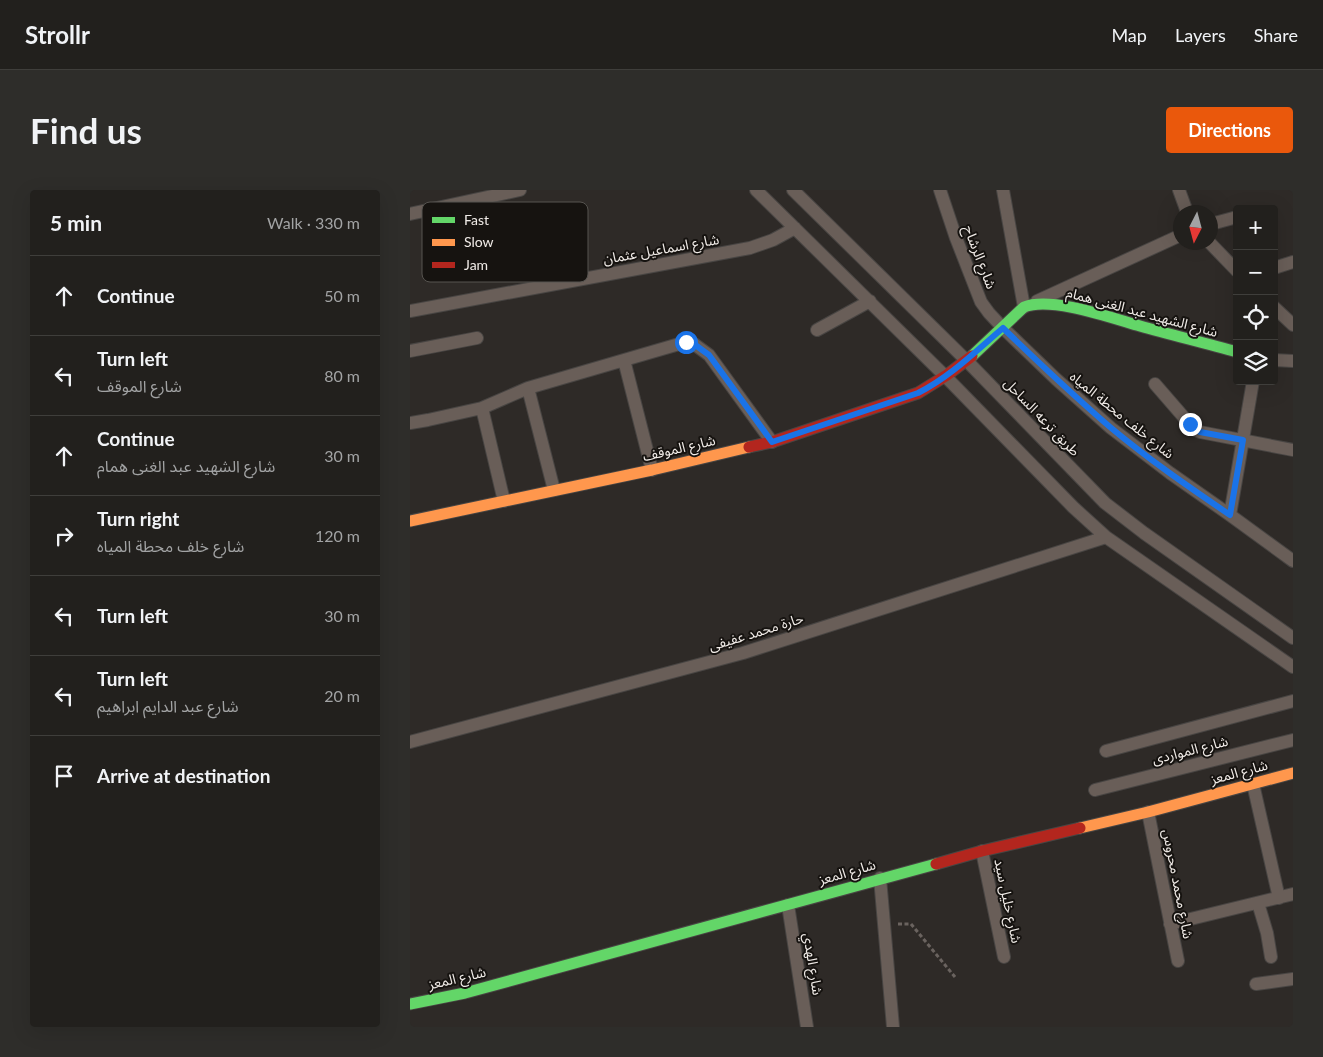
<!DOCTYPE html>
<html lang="en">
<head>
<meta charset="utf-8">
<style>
  body { margin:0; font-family:Lato,"Noto Sans Arabic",sans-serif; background:#2e2d2a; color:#f1f3f6 }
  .controls { position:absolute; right:15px; top:15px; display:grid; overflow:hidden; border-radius:5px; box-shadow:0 5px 20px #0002 }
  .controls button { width:45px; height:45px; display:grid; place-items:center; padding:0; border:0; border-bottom:1px solid #3f3e3b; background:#22201d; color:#f1f3f6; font:25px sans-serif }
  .compass { position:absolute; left:763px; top:15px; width:45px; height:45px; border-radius:50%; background:#22201d; box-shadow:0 5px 20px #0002; rotate:186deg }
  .stop { position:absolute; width:15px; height:15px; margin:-11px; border:4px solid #1a73e8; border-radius:50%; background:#fff }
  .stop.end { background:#1a73e8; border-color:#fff; box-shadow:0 1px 5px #0008 }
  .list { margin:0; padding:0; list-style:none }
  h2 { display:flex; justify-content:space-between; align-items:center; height:65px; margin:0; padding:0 20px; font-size:21px }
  h2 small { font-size:16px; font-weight:400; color:#a2a3a4 }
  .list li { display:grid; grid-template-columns:32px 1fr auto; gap:15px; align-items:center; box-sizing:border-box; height:80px; padding:0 20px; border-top:1px solid #3f3e3b }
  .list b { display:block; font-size:19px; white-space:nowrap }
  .list p { margin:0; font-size:16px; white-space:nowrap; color:#a2a3a4 }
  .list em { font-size:16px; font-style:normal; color:#a2a3a4 }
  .icon { flex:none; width:28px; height:28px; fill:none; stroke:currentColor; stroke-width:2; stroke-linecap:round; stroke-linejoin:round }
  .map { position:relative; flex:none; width:883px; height:837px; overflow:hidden; border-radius:5px }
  header { display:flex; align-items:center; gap:30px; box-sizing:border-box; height:70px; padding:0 25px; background:#22201d; border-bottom:1px solid #3f3e3b }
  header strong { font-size:24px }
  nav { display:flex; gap:28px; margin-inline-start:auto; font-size:18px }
  .intro { display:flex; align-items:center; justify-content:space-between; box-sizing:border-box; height:120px; padding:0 30px }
  h1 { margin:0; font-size:35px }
  .button { padding:12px 22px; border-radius:5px; background:#ea580c; color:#fff; font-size:18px; font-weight:700 }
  main { display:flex; gap:30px; padding:0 30px }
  aside { flex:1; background:#22201d; border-radius:5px; box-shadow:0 5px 20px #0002 }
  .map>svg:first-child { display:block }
</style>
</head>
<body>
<header>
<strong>Strollr</strong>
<nav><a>Map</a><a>Layers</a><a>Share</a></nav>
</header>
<div class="intro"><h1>Find us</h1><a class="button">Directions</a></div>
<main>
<aside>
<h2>5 min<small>Walk · 330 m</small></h2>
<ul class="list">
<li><svg class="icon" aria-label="ahead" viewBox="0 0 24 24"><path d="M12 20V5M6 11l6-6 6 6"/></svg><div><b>Continue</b></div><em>50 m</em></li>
<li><svg class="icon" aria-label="left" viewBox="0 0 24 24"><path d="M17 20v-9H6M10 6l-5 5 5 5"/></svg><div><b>Turn left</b><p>شارع الموقف</p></div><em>80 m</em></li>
<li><svg class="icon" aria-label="ahead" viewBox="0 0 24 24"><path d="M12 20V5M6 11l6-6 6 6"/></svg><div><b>Continue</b><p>شارع الشهيد عبد الغنى همام</p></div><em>30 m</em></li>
<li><svg class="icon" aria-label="right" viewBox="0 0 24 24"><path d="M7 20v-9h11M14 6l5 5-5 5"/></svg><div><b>Turn right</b><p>شارع خلف محطة المياه</p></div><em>120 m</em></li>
<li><svg class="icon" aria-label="left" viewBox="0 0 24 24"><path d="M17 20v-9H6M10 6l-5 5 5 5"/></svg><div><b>Turn left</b></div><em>30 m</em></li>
<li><svg class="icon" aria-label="left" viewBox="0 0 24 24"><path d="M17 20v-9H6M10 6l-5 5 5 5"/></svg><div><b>Turn left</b><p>شارع عبد الدايم ابراهيم</p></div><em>20 m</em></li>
<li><svg class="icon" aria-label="arrive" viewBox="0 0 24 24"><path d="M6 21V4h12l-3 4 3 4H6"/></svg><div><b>Arrive at destination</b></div></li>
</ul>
</aside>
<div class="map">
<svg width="883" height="837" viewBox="0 0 883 837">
  <rect width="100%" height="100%" fill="#2e2a27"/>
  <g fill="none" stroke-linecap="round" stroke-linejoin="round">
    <!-- street casing -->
    <g stroke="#484543" stroke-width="14">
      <path id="street" d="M346 0 535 186 663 317 696 347 883 477
        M383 0 556 170 695 313 734 343 883 448
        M530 0 546 48 571 112 579 123 593 138 646 189 701 238 760 283 820 325 883 371
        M593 0 614 117
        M769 0 777 22
        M0 24 110 0
        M801 34 827 27
        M799 52 827 81
        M864 78 883 72
        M627 111 771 45
        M864 117 883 135
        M0 121 340 58 363 50 385 38
        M407 140 460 111
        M0 161 67 148
        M214 170 242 280
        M864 170 883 171
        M745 194 784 239 790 242 883 260
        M118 198 144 300
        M72 218 94 311
        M0 233 18 230 72 218 118 198 276 152 284 154 299 165 362 252
        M820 325 843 191
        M0 552 333 463 696 347
        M696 561 883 511
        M843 594 869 708
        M685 600 883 550
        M738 622 768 771
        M572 661 594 767
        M470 688 483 837
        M848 713 857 743 861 767
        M378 715 397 837
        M760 734 883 704
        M846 794 883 789"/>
    </g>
    <!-- fast casing -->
    <g stroke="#484543" stroke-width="13">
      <path id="fast" d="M562 166 614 117C641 106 702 128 730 136 762 145 795 153 827 162
        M0 814 55 803 526 674"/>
    </g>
    <!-- slow casing -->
    <g stroke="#484543" stroke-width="13">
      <path id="slow" d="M0 331 242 280 339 257
        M670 638 738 622 883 583"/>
    </g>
    <!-- jam casing -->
    <g stroke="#484543" stroke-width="13">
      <path id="jam" d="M339 257 362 252 508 203 537 185 562 166
        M526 674 572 661 670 638"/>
    </g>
    <!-- path -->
    <path stroke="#6a635f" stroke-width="3" stroke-dasharray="4 2.5" stroke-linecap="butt" d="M488 734H501L545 787"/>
    <!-- street -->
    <use href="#street" stroke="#695e58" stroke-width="12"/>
    <!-- fast -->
    <use href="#fast" stroke="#63d668" stroke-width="11"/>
    <!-- slow -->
    <use href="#slow" stroke="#ff974d" stroke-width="11"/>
    <!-- jam -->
    <use href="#jam" stroke="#b3261e" stroke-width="11"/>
  </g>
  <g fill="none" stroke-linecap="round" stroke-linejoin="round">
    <!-- route -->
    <path stroke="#1a73e8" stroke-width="6" d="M276 152 284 154 299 165 362 252 508 203C540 187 566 161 593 138 628 172 663 205 700 237 738 269 779 297 820 325L833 250 790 242 784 239 780 234"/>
  </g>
  <g text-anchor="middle" stroke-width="4" stroke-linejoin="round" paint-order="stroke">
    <!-- street labels -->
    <g font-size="14" fill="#f0ebe7" stroke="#161310">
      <text transform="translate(251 59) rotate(-10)" y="5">شارع اسماعيل عثمان</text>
      <text transform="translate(570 67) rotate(69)" y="5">شارع الرشاح</text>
      <text transform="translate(732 122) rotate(15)" y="5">شارع الشهيد عبد الغنى همام</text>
      <text transform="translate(712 225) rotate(39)" y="5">شارع خلف محطة المياه</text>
      <text transform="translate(632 227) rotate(46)" y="5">طريق ترعه الساحل</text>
      <text transform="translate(269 258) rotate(-13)" y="5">شارع الموقف</text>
      <text transform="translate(346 442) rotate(-17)" y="5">حارة محمد عفيفى</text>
      <text transform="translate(780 560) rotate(-14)" y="5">شارع المواردى</text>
      <text transform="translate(829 582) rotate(-15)" y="5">شارع المعز</text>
      <text transform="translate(437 682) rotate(-16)" y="5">شارع المعز</text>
      <text transform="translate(768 694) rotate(79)" y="5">شارع محمد محروس</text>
      <text transform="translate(598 711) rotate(78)" y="5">شارع خليل سيد</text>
      <text transform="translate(403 774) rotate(81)" y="5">شارع الهدي</text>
      <text transform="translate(47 788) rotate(-13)" y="5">شارع المعز</text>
    </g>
  </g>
  <!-- legend -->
  <rect x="12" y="12" width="166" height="80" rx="8" fill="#161310" stroke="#575450" stroke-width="1"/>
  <rect x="22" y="27" width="23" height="6" fill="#63d668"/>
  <rect x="22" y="49" width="23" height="7" fill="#ff974d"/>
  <rect x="22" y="72" width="23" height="6" fill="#b3261e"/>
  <g font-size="14" fill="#f0ebe7">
    <text x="54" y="35">Fast</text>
    <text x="54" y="57">Slow</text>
    <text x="54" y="80">Jam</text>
  </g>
</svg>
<div class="controls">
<button>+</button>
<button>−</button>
<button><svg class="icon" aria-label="locate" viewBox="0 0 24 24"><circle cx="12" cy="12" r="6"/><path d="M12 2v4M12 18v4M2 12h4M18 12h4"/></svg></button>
<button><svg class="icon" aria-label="layers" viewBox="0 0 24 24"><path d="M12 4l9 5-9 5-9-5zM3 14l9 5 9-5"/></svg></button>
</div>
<svg class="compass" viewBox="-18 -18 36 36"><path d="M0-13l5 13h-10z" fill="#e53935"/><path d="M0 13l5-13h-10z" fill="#a2a3a4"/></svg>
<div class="stop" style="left:276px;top:152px"></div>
<div class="stop end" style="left:780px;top:234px"></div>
</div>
</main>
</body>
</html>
